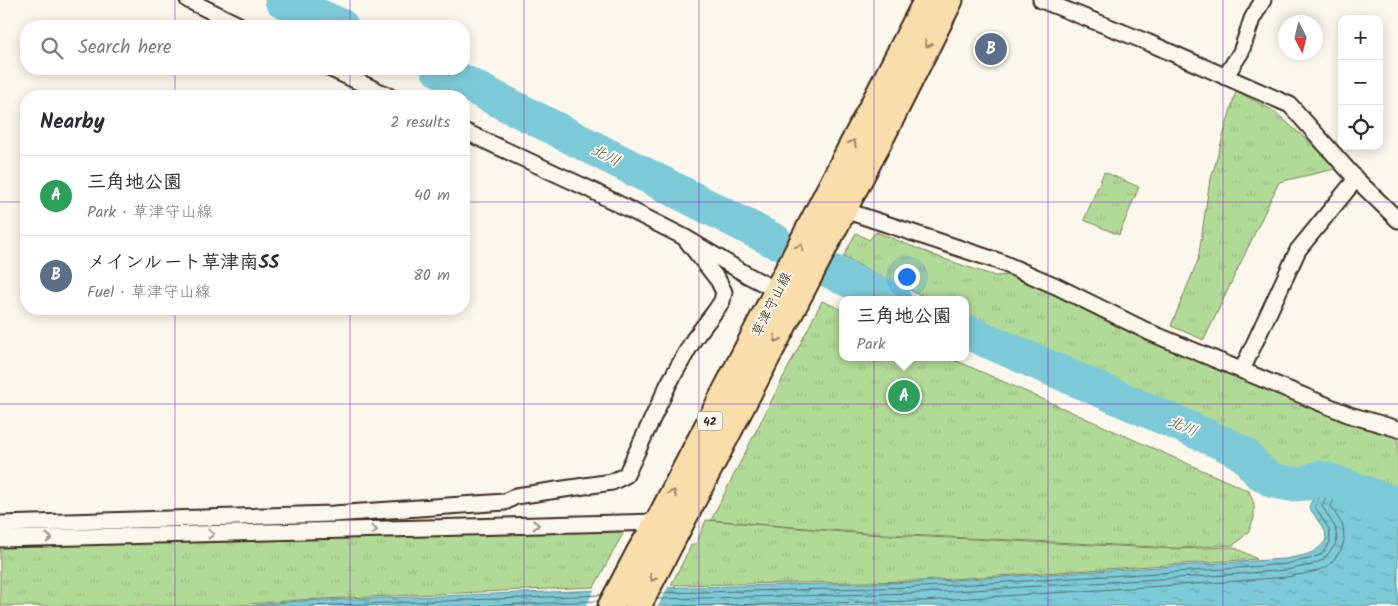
<!DOCTYPE html>
<html lang="en">
<head>
<meta charset="utf-8">
<style>
  body { margin:0; font-family:Kalam,"Klee One",sans-serif; background:#f7f7f7; color:#2b2b33 }
  .controls { position:absolute; right:15px; top:15px; display:grid; overflow:hidden; border-radius:10px; box-shadow:0 2px 12px #0003 }
  .controls button { width:45px; height:45px; display:grid; place-items:center; padding:0; border:0; border-bottom:1px solid #e1e1e2; background:#fff; color:#2b2b33; font:25px sans-serif }
  .compass { position:absolute; left:1278px; top:15px; width:45px; height:45px; border-radius:50%; background:#fff; box-shadow:0 2px 12px #0003; rotate:173deg }
  .you { position:absolute; left:906px; top:276px; width:18px; height:18px; margin:-12px; border:4px solid #fff; border-radius:50%; background:#1a73e8; box-shadow:0 0 0 8px #1a73e833 }
  .badge { display:grid; place-items:center; width:32px; height:32px; border-radius:50%; background:#0b8043; color:#fff; font-size:16px; font-weight:700 }
  .pin { position:absolute; translate:-50% -50%; border:2px solid #fff; box-shadow:0 1px 5px #0006 }
  .popup { position:absolute; left:839px; top:296px; width:130px; height:65px; box-sizing:border-box; display:grid; place-content:center; border-radius:10px; background:#fff; filter:drop-shadow(0 1px 4px #0005); font-size:16px; white-space:nowrap; color:#7c7c81 }
  .popup b { font-size:19px; color:#2b2b33 }
  .popup::after { content:''; position:absolute; left:50%; top:100%; margin-left:-10px; border:10px solid transparent; border-top-color:#fff }
  .list { margin:0; padding:0; list-style:none }
  h2 { display:flex; justify-content:space-between; align-items:center; height:65px; margin:0; padding:0 20px; font-size:21px }
  h2 small { font-size:16px; font-weight:400; color:#7c7c81 }
  .list li { display:grid; grid-template-columns:32px 1fr auto; gap:15px; align-items:center; box-sizing:border-box; height:80px; padding:0 20px; border-top:1px solid #e1e1e2 }
  .list b { display:block; font-size:19px; white-space:nowrap }
  .list p { margin:0; font-size:16px; white-space:nowrap; color:#7c7c81 }
  .list em { font-size:16px; font-style:normal; color:#7c7c81 }
  .icon { flex:none; width:28px; height:28px; fill:none; stroke:currentColor; stroke-width:2; stroke-linecap:round; stroke-linejoin:round }
  .map { position:relative; flex:none; width:1398px; height:606px; overflow:hidden }
  .search { position:absolute; background:#fff; box-shadow:0 2px 12px #0003; left:20px; top:20px; width:450px; height:55px; display:flex; align-items:center; gap:12px; box-sizing:border-box; padding:0 18px; border-radius:20px; color:#7c7c81; font-size:19px }
  .panel { position:absolute; background:#fff; box-shadow:0 2px 12px #0003; left:20px; top:90px; width:450px; height:225px; border-radius:20px }
  .map>svg:first-child { display:block }
</style>
</head>
<body>
<div class="map">
<svg width="1398" height="606" viewBox="0 0 1398 606">
  <defs>
    <pattern id="grass-tufts" width="24" height="20" patternUnits="userSpaceOnUse" patternTransform="scale(1.25)"><rect width="24" height="20" fill="#b2da97"/><path d="M3 7l-1-3M5 7V3M7 7l1-3M15 17l-1-3M17 17v-4M19 17l1-3" fill="none" stroke="#9abb82"/></pattern>
    <pattern id="water-ripples" width="26" height="14" patternUnits="userSpaceOnUse" patternTransform="scale(1.25)"><rect width="26" height="14" fill="#7bcad8"/><path d="M2 4q2-2 4 0t4 0M15 11q2-2 4 0t4 0" fill="none" stroke="#66a4af"/></pattern>
  </defs>
  <rect width="100%" height="100%" fill="#fbf7ec"/>
  <filter id="ink" filterUnits="userSpaceOnUse"><feTurbulence type="fractalNoise" baseFrequency=".02" numOctaves="2"/><feDisplacementMap in="SourceGraphic" scale="10" xChannelSelector="R" yChannelSelector="G"/><feConvolveMatrix kernelMatrix="1 2 1 2 8 2 1 2 1" color-interpolation-filters="sRGB"/></filter>
  <g filter="url(#ink)">
    <!-- grass -->
    <path fill="url(#grass-tufts)" stroke="#76825a" d="M1236 91 1274 111 1339 168 1279 182 1204 340 1171 326 1198 260 1209 186Z
      M1104 172 1139 187 1119 235 1084 220Z
      M876 232 944 259 995 276 1011 275 1315 410 1359 425 1398 437V493L1365 485 1321 469 1307 475 1290 478 1272 472 1246 445 1183 419 1165 407 1114 386 965 316V300H930L843 257 856 233 869 240Z
      M822 301 843 310V357H948L1249 491 1254 504V518L1249 531 1239 541 1233 545 1178 548 866 533 711 520Z
      M706 520 866 534 1177 549 1234 547 1257 559 921 581 671 585 692 544H696Z
      M627 526 594 587 299 600 223 606H0V546Z"/>
    <!-- water -->
    <path fill="url(#water-ripples)" stroke="#618a8e" d="M1327 475 1398 502V606H246L299 601 689 587 922 582 1285 559C1303 555 1314 556 1326 540L1325 531 1309 507 1316 491Z"/>
    <!-- pier -->
    <path fill="#fbf7ec" d="M669 585 658 606H586L595 588Z"/>
    <g fill="none" stroke-linecap="round" stroke-linejoin="round">
      <!-- shore -->
      <path stroke="#556a68" stroke-width="1" d="M660 593 922 587 1225 569 1285 564 1309 559 1322 554 1330 542 1329 529 1315 507 1320 494 1329 483 1398 506
        M657 599 922 593 1226 575 1286 570 1311 565 1323 560 1335 545 1337 539 1335 527 1322 506 1326 497 1331 490 1398 512
        M309 606 601 595
        M475 606 598 601
        M673 606 922 601 1226 582 1287 577 1313 572 1327 567 1332 562 1341 550 1344 541 1343 526 1331 506 1334 499 1390 519 1398 520"/>
      <!-- river -->
      <path stroke="#7bcad8" stroke-width="35" d="M282 0 341 26
        M438 69 775 241
        M791 250 840 276 894 300
        M965 331 1227 445 1245 455 1259 472 1274 481 1291 484 1308 483 1318 478 1325 479 1398 505"/>
      <!-- street casing -->
      <g stroke="#3b2a1e" stroke-width="19">
        <path id="street" d="M188 0 241 26
          M1041 0 1147 42 1290 105 1356 179 1398 220
          M331 69 389 96
          M1225 77 1241 52 1252 19 1263 0
          M464 131 587 188 684 237 749 276 778 291
          M844 210 998 261 1056 286 1151 333 1350 415 1398 429
          M1242 370 1298 250 1356 179
          M0 524 333 514 505 502 516 496 612 482 626 475 669 383 694 339 716 310 722 301 724 292 718 280 684 237
          M0 539 658 522"/>
      </g>
      <!-- primary casing -->
      <g stroke="#3b2a1e" stroke-width="29">
        <path id="primary" d="M611 606 640 551 658 522 927 0
          M638 606 885 130 950 0"/>
      </g>
      <!-- street -->
      <use href="#street" stroke="#fbf7ec" stroke-width="15"/>
      <!-- primary -->
      <use href="#primary" stroke="#f9ddab" stroke-width="25"/>
    </g>
    <!-- one-way arrows -->
    <defs><path id="oneway-chevron" d="M-2-3.5L2.5 0L-2 3.5" fill="none" stroke-width="1.6" stroke-linecap="round" stroke-linejoin="round" transform="scale(1.25)"/></defs>
    <g stroke="#9a8464">
      <use href="#oneway-chevron" transform="translate(928 44) rotate(117)"/>
      <use href="#oneway-chevron" transform="translate(853 143) rotate(-63)"/>
      <use href="#oneway-chevron" transform="translate(800 247) rotate(-63)"/>
      <use href="#oneway-chevron" transform="translate(777 339) rotate(117)"/>
      <use href="#oneway-chevron" transform="translate(673 493) rotate(-63)"/>
      <use href="#oneway-chevron" transform="translate(653 578) rotate(118)"/>
    </g>
    <g stroke="#9b9085">
      <use href="#oneway-chevron" transform="translate(536 525) rotate(-1)"/>
      <use href="#oneway-chevron" transform="translate(374 530) rotate(-1)"/>
      <use href="#oneway-chevron" transform="translate(211 534) rotate(-1)"/>
      <use href="#oneway-chevron" transform="translate(49 538) rotate(-1)"/>
    </g>
  </g>
  <!-- grid -->
  <path fill="none" stroke="#7b2cbf" stroke-width="1" stroke-opacity="0.55" d="M175 0V26M350 0V26M524 0V606M699 0V606M874 0V606M1048 0V606M1223 0V606M175 69V96M350 69V96M0 202H26M464 202H1398M175 309V606M350 309V606M0 404H1398"/>
  <g text-anchor="middle" stroke-width="4" stroke-linejoin="round" paint-order="stroke">
    <!-- shield labels -->
    <rect fill="#fbf7ec" stroke="#75685c" stroke-width="1" x="697.5" y="411.5" width="25" height="19" rx="4"/>
    <g font-size="12" font-weight="bold" fill="#3b2a1e">
      <text x="710" y="425">42</text>
    </g>
    <!-- street labels -->
    <g font-size="14" fill="#3b2a1e" stroke="#fbf7ec">
      <text transform="translate(771 304) rotate(-63)" y="5">草津守山線</text>
    </g>
    <!-- water labels -->
    <g font-size="15" font-style="italic" fill="#4e5a56" stroke="#fbf7ec">
      <text transform="translate(606 155) rotate(27)" y="5">北川</text>
      <text transform="translate(1183 426) rotate(24)" y="5">北川</text>
    </g>
  </g>
</svg>
<div class="controls">
<button>+</button>
<button>−</button>
<button><svg class="icon" aria-label="locate" viewBox="0 0 24 24"><circle cx="12" cy="12" r="6"/><path d="M12 2v4M12 18v4M2 12h4M18 12h4"/></svg></button>
</div>
<svg class="compass" viewBox="-18 -18 36 36"><path d="M0-13l5 13h-10z" fill="#e53935"/><path d="M0 13l5-13h-10z" fill="#7c7c81"/></svg>
<div class="you"></div>
<div class="pin badge" style="left:904px;top:396px;background:#2e9e5b">A</div>
<div class="popup"><b>三角地公園</b>Park</div>
<div class="pin badge" style="left:991px;top:49px;background:#5c6f8a">B</div>
<div class="search"><svg class="icon" aria-label="search" viewBox="0 0 24 24"><circle cx="10" cy="10" r="6"/><path d="M15 15l6 6"/></svg>Search here</div>
<section class="panel">
<h2>Nearby<small>2 results</small></h2>
<ul class="list">
<li><span class="badge" style="background:#2e9e5b">A</span><div><b>三角地公園</b><p>Park · 草津守山線</p></div><em>40 m</em></li>
<li><span class="badge" style="background:#5c6f8a">B</span><div><b>メインルート草津南SS</b><p>Fuel · 草津守山線</p></div><em>80 m</em></li>
</ul>
</section>
</div>
</body>
</html>
